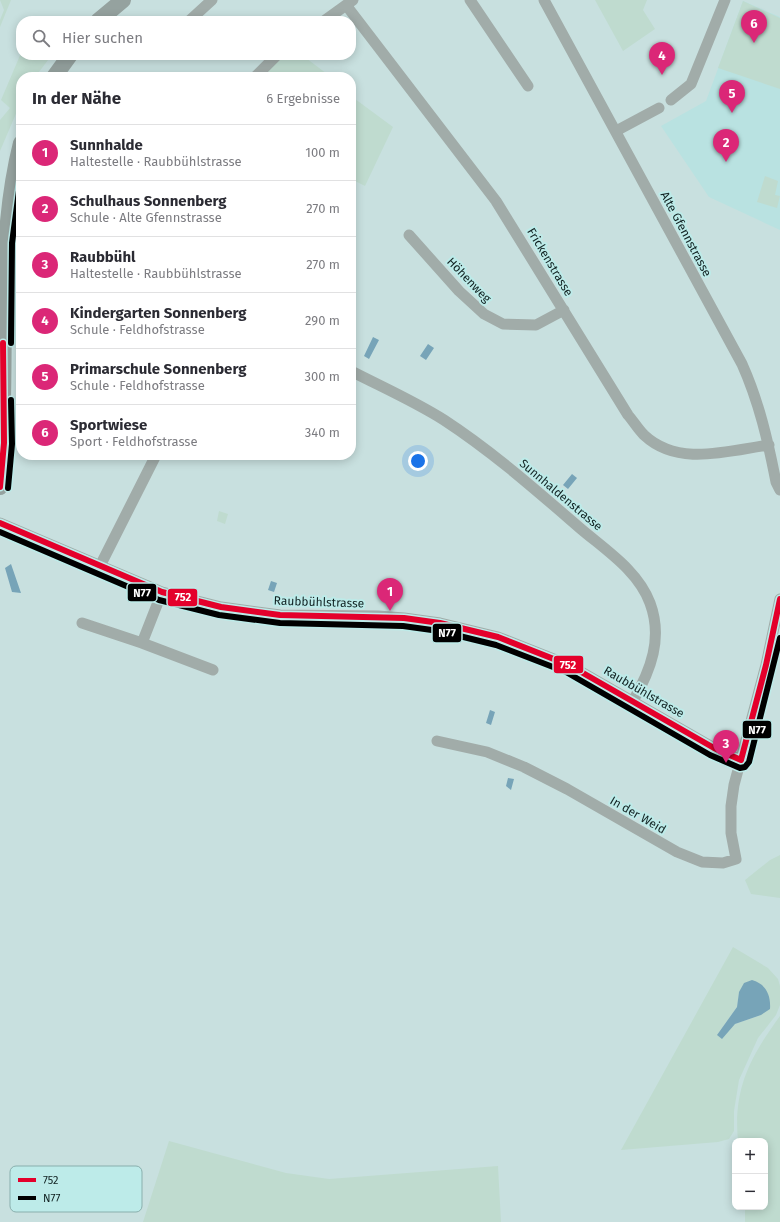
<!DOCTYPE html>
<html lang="de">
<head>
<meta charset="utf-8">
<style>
  body { margin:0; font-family:"Fira Sans",sans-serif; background:#f7f7f7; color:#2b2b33 }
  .controls { position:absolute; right:12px; bottom:12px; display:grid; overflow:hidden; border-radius:8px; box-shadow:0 2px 10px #0003 }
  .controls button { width:36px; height:36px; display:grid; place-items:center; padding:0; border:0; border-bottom:1px solid #e1e1e2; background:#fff; color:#2b2b33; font:20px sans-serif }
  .you { position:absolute; left:418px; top:461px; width:14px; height:14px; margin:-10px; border:3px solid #fff; border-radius:50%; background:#1a73e8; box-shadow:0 0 0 6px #1a73e833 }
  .badge { display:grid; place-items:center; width:26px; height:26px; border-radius:50%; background:#db2777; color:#fff; font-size:13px; font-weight:700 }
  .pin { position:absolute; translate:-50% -33px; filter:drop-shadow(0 1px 2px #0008) }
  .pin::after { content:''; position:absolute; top:21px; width:14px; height:12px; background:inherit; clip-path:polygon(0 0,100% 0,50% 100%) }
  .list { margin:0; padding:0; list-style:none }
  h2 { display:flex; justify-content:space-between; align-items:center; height:52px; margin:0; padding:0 16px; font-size:17px }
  h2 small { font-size:13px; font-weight:400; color:#7c7c81 }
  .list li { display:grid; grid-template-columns:26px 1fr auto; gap:12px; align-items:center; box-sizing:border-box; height:56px; padding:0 16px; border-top:1px solid #e1e1e2 }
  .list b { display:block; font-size:15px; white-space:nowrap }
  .list p { margin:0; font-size:13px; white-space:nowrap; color:#7c7c81 }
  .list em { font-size:13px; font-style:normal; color:#7c7c81 }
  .icon { flex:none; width:22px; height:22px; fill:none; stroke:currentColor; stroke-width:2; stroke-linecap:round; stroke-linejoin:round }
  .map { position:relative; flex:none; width:780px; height:1222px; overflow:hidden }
  .search { position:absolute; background:#fff; box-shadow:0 2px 10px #0003; left:16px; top:16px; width:340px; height:44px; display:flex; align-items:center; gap:10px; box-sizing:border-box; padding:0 14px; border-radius:16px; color:#7c7c81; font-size:15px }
  .panel { position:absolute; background:#fff; box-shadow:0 2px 10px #0003; left:16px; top:72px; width:340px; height:388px; border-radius:16px }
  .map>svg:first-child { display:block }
</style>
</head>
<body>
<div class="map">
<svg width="780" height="1222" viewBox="0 0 780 1222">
  <rect width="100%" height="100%" fill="#c8e0df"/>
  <!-- built -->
  <path fill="#b9e2e1" d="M743 1 780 17V230L709 197 661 126 706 101Z"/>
  <!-- green -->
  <path fill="#bfdbcf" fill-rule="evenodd" d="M0 0H11L0 27V20L4 10Z
    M595 0H647L643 10 655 29 623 51Z
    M743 1 780 18V89L718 68Z
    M21 53V55H52L35 77H21V102L0 151V120L10 108 1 100Z
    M280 55H302L331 77H259Z
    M351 96 393 127 365 186 351 179Z
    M765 176 778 181 775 195 780 196 777 208 757 202Z
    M219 511 228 514 225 524 217 521Z
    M780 855V898L751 894 745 880 770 860Z
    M733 947 768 968 778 979 780 986V1005L776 1015 758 1038 739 1080 734 1111V1131L729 1139 718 1142 621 1150ZM739 992 761 1015 735 1024 717 1035 737 1007Z
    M780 1016V1222H745V1207H765V1141H738C733 1089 750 1057 780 1016Z
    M169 1141 286 1173 329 1179 498 1166 501 1222H143Z"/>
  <!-- water -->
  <path fill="#77a4b8" d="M373 337 379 340 369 359 364 356Z
    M428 344 434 348 426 360 420 356Z
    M572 474 577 478 568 489 563 485Z
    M11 564 21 593 12 592 5 568Z
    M271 581 277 583 274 592 268 590Z
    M490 710 495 712 491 725 486 723Z
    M508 778 514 779 511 790 506 786Z
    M752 980C766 984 771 995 770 1009L761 1015 735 1024 722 1039 717 1035 737 1007 739 992 744 983Z"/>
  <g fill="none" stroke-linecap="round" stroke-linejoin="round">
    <!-- street -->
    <path stroke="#a1aca9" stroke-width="11" d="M470 0 528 86
      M544 0 742 364C759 402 768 441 776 482L780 490
      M346 5 496 201 628 415C634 422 638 429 644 435 678 467 727 451 769 445
      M189 21 212 0
      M324 21 353 0
      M255 77 277 55
      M671 100 691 84 725 0
      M616 131 659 108
      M409 235 459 291 484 314 503 324 536 325 564 310
      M351 371C382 387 414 401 444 420 493 452 537 491 581 529 607 551 638 571 650 603 663 638 651 670 633 701
      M0 523 162 592 221 607 280 615 378 616 404 618 440 623 498 637 569 665 714 748 741 760
      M100 566 156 455
      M82 623 142 643 162 592
      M142 643 213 670
      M437 741 487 752 524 767 567 789 677 852 702 862 723 863 736 859 731 833V806L734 785 766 665 780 599"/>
    <!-- secondary -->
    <path stroke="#95a29f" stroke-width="16" d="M98 21 123 0
      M54 77 70 55
      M0 487C4 458 3 429 3 400 5 314 0 226 21 143"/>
    <!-- bus-1 casing -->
    <g stroke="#bdebe9" stroke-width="9">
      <path id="bus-1" d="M0 487 4 443 3 343
        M0 523 162 592 221 607 280 615 404 618 440 623 498 637 569 665 714 748 741 760
        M741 760 766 665 780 599"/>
    </g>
    <!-- bus-2 casing -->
    <g stroke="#bdebe9" stroke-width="9">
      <path id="bus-2" d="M11 343 12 243 21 176
        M8 488 12 444 11 400
        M0 532 159 600 219 615 280 623 403 626 439 631 496 645 566 672 710 755 740 768 745 767 749 762 780 638"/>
    </g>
    <!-- bus-1 -->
    <use href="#bus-1" stroke="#e4002b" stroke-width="6"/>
    <!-- bus-2 -->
    <use href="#bus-2" stroke="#000" stroke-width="6"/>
  </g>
  <g text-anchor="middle" stroke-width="4" stroke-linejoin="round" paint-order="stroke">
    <!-- street labels -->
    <g font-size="12" fill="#122" stroke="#bdebe9">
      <text transform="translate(686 234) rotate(62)" y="4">Alte Gfennstrasse</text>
      <text transform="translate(550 262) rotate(59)" y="4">Frickenstrasse</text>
      <text transform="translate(469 280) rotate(46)" y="4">Höhenweg</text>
      <text transform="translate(561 495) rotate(40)" y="4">Sunnhaldenstrasse</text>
      <text transform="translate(319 602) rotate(2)" y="4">Raubbühlstrasse</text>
      <text transform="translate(644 692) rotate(30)" y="4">Raubbühlstrasse</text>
      <text transform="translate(638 815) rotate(30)" y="4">In der Weid</text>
    </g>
  </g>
  <!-- legend -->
  <rect x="10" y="1166" width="132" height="46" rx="6" fill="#bdebe9" stroke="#89afad" stroke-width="1"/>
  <rect x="18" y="1178" width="18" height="4" fill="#e4002b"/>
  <rect x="18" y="1196" width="18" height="4" fill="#000"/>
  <g font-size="11" fill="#122">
    <text x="43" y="1184">752</text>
    <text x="43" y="1202">N77</text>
  </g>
  <g stroke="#bdebe9" stroke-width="1.5">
    <rect x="127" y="583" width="30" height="19" rx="4" fill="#000"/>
    <rect x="167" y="588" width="31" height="19" rx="4" fill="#e4002b"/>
    <rect x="432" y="623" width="30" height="20" rx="4" fill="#000"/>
    <rect x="553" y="655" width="31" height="19" rx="4" fill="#e4002b"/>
    <rect x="742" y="720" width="30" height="19" rx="4" fill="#000"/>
  </g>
  <g font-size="11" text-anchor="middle" font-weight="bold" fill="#fff">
    <text x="142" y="597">N77</text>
    <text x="183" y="601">752</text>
    <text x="447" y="637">N77</text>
    <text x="568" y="669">752</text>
    <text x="757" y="734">N77</text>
  </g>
</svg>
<div class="controls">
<button>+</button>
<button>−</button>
</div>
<div class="you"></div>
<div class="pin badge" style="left:390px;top:611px">1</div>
<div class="pin badge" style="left:726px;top:162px">2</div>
<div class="pin badge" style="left:726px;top:763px">3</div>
<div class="pin badge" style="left:662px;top:75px">4</div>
<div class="pin badge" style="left:732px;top:113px">5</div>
<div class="pin badge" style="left:754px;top:43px">6</div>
<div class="search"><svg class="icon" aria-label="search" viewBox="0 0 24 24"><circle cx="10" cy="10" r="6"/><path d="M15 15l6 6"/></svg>Hier suchen</div>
<section class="panel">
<h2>In der Nähe<small>6 Ergebnisse</small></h2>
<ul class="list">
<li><span class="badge">1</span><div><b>Sunnhalde</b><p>Haltestelle · Raubbühlstrasse</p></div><em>100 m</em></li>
<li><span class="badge">2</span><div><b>Schulhaus Sonnenberg</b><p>Schule · Alte Gfennstrasse</p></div><em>270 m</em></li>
<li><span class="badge">3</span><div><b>Raubbühl</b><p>Haltestelle · Raubbühlstrasse</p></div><em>270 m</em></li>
<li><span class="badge">4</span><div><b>Kindergarten Sonnenberg</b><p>Schule · Feldhofstrasse</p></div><em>290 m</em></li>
<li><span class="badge">5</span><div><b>Primarschule Sonnenberg</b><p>Schule · Feldhofstrasse</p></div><em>300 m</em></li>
<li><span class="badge">6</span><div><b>Sportwiese</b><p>Sport · Feldhofstrasse</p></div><em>340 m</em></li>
</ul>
</section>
</div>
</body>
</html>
